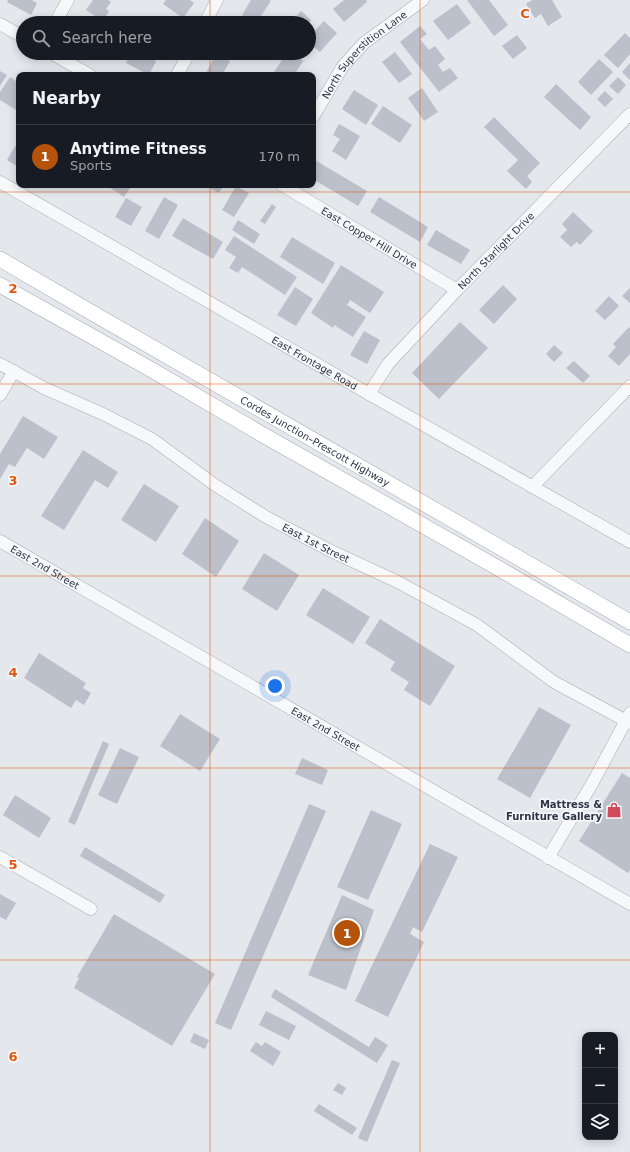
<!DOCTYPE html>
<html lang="en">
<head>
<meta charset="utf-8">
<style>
  body { margin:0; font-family:"DejaVu Sans",sans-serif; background:#20242c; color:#f1f3f6 }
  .controls { position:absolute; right:12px; bottom:12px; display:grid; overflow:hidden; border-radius:8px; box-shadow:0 2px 10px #0003 }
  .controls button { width:36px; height:36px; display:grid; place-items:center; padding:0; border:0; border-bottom:1px solid #363941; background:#171b24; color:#f1f3f6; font:20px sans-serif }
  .you { position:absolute; left:275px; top:686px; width:14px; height:14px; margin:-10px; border:3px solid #fff; border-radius:50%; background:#1a73e8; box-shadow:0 0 0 6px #1a73e833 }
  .badge { display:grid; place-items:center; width:26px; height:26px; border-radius:50%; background:#b45309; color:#fff; font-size:13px; font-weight:700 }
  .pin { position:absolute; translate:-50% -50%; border:2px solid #fff; box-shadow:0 1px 4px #0006 }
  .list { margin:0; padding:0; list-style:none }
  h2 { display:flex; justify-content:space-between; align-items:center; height:52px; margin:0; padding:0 16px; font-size:17px }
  h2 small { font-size:13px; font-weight:400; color:#9ea1a6 }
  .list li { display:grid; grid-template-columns:26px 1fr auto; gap:12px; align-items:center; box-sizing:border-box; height:64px; padding:0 16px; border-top:1px solid #363941 }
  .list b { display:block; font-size:15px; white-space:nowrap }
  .list p { margin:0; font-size:13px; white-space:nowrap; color:#9ea1a6 }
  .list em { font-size:13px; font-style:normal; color:#9ea1a6 }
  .icon { flex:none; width:22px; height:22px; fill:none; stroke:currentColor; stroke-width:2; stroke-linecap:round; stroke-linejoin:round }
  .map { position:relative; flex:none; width:630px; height:1152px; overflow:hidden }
  .search { position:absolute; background:#171b24; box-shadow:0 2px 10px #0003; left:16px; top:16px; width:300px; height:44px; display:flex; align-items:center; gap:10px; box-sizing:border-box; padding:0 14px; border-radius:22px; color:#9ea1a6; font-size:15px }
  .panel { position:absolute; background:#171b24; box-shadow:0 2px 10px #0003; left:16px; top:72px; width:300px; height:116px; border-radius:8px }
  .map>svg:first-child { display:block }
</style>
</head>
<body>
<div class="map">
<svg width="630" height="1152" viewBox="0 0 630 1152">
  <rect width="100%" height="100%" fill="#e4e7ec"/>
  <!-- building -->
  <path fill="#bbc0ca" d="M8 0H32L37 3 31 15 7 2Z
    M93 0H108L111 2 106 9 109 11 103 21 86 10Z
    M166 0H190L194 3 183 18 163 4Z
    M251 0H269L271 1 256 23H254L242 15Z
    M344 0H366L367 2 344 22 333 9Z
    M467 0H489L508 25 494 36Z
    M532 0H552L562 17 548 26 541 14 535 18 526 4Z
    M457 4 471 23 448 40 433 21Z
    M301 11 311 20 309 23H291Z
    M324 21 337 33 320 52 309 43V37Z
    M420 26 427 34 420 39 429 50 435 46 445 59 438 65 443 72 450 68 458 78 439 92 400 42Z
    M625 33 630 38V54L618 68 604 55Z
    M517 35 527 48 513 59 502 46Z
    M395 52 412 74 399 83 382 62Z
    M131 53H142L156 61 149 75 126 63Z
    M151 53H165L160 59Z
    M287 53H292L303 61 294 75H279L274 72Z
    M216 54 230 61 222 75H205Z
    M599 59 613 72 591 95 578 82Z
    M630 63V80L622 72Z
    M0 71 7 75 0 86Z
    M10 77 19 83V106L16 110 0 100V92Z
    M618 77 626 85 618 94 609 86Z
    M556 84 591 117 580 130 544 97Z
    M422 88 438 112 424 121 408 98Z
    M354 90 378 105 366 125 342 109Z
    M605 91 613 99 605 107 597 99Z
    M383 106 412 125 400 143 371 124Z
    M494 117 540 163 527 176 532 182 526 189 507 171 518 160 484 127Z
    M339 124 360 136 346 160 332 151 340 139 333 135Z
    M19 140V165L18 167 7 160Z
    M313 159 367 191 358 206 313 179Z
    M106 185H132L124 197Z
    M204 185H224L219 193Z
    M236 186 249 193 234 217 222 210Z
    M164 197 178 205 159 239 145 231Z
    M379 197 428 227 420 242 370 212Z
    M126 198 142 207 131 226 115 217Z
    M272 204 276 207 265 224 260 221Z
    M573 212 593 231 580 245 577 242 571 247 560 237 567 230 562 224Z
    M183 218 223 242 213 259 172 236Z
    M238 220 260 234 254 244 232 230Z
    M436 230 470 250 461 264 427 245Z
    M234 236 297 277 285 295 242 267 238 273 229 268 236 257 225 250Z
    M292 237 335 263 323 284 280 257Z
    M341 265 384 292 370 313 350 300 347 305 366 317 353 337 334 325 333 328 311 313Z
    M503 285 517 299 494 324 479 310Z
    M295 287 313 299 296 326 277 315Z
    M630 288V303L622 296Z
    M609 296 619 306 605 320 595 311Z
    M460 322 488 348 439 399 412 373Z
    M629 327 630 329V354L619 366 608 356 616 347 613 344Z
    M364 331 380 340 367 364 350 355Z
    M554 345 563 353 554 362 546 354Z
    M574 361 590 376 583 383 566 368Z
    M23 416 58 437 44 459 27 448 15 467 9 464 0 479V454Z
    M83 450 118 472 108 488 95 480 64 530 41 516Z
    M144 484 179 506 156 542 121 520Z
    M205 518 239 541 216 577 182 554Z
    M264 553 299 575 277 611 242 589Z
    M323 588 370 617 353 644 306 615Z
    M380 619 455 666 430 706 404 690 409 682 390 670 395 662 365 643Z
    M39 653 86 683 83 688 91 693 84 705 76 700 71 708 24 678Z
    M539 707 571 725 530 798 497 779Z
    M180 714 220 739 200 771 160 746Z
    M103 741 109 744 75 825 68 822Z
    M120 748 139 757 117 804 98 795Z
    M302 758 328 770 322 785 295 774Z
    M622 773 630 778V870L628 873 579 841Z
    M15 795 51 818 39 838 3 815Z
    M309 804 326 811 231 1030 215 1023Z
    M371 810 402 824 368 900 337 887Z
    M430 844 458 857 422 932 413 927 410 934 424 942 388 1017 355 1001Z
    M85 847 165 895 160 903 80 856Z
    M0 894 16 903 6 920 0 917Z
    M342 895 374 910 346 990 308 975Z
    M114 914 215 974 172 1046 74 988 79 978 77 977Z
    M275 989 369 1047 375 1037 388 1045 377 1063 271 997Z
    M266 1011 296 1026 289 1040 259 1025Z
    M194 1033 209 1040 205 1049 190 1042Z
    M256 1042 262 1046 265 1042 281 1052 273 1066 250 1051Z
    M392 1060 400 1063 367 1142 358 1138Z
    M338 1083 346 1088 342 1095 333 1090Z
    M319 1104 357 1128 352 1135 314 1111Z"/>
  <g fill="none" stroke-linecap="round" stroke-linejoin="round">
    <!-- minor casing -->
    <g stroke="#a9aeb7" stroke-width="13">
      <g id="minor">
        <path d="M55 23 68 0"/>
        <path d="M205 23 217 0"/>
        <path d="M0 24 23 37"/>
        <path d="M51 53 90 75"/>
        <path d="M177 75 189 53"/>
        <path id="s1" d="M313 117 343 66 364 43 423 0"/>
        <path id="s2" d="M0 182 369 394 630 542"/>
        <path id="s3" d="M282 185 457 290"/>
        <path id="s4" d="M0 364 46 389 103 414 152 439 215 485 266 517 331 551 398 582 477 625 554 682 630 723"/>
        <path id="s5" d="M369 394 388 364 457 290 630 114"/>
        <path d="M0 395 14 371"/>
        <path d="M532 487 630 386"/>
        <path id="s6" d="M0 541 630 904"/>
        <path d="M0 857 91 909"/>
        <path d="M548 858 593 782 630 713"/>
      </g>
    </g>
    <!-- major casing -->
    <g stroke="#a3abb8" stroke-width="16">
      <g id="major">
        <path id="s7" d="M0 259 89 311 630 622"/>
        <path d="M0 285 152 370 265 436 498 568 630 645"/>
      </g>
    </g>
    <!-- minor -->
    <use href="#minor" stroke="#f7f8fa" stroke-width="12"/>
    <!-- major -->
    <use href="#major" stroke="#fff" stroke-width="15"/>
  </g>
  <!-- grid -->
  <path fill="none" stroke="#df570f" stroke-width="1" stroke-opacity="0.55" d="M210 0V23M420 0V1152M210 53V75M210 185V1152M0 192H630M0 384H630M0 576H630M0 768H630M0 960H630"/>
  <!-- icons -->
  <defs>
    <g id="shop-bare" transform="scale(1.2)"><path d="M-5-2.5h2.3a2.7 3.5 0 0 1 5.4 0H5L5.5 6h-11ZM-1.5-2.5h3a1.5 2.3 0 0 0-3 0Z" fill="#d1495b" stroke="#f4f6f9" stroke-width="2.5" paint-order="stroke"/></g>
  </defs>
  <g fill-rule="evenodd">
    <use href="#shop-bare" x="614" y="810"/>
  </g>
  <g text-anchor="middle" stroke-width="3.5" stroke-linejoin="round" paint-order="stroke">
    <!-- street labels -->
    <g font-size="10" fill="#2b3445" stroke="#f4f6f9">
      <text dy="4" stroke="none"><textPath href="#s1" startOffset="82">North Superstition Lane</textPath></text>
      <text dy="4" stroke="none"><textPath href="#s3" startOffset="102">East Copper Hill Drive</textPath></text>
      <text dy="4" stroke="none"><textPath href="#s5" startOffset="192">North Starlight Drive</textPath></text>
      <text dy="4" stroke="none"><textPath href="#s2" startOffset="363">East Frontage Road</textPath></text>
      <text dy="4" stroke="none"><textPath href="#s7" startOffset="364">Cordes Junction–Prescott Highway</textPath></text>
      <text dy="4" stroke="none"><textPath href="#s4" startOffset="364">East 1st Street</textPath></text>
      <text dy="4" stroke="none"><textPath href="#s6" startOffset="52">East 2nd Street</textPath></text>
      <text dy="4" stroke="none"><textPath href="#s6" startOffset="376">East 2nd Street</textPath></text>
    </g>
    <!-- poi labels -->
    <g font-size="10" font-weight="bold" fill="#2b3445" stroke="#f4f6f9" text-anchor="end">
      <text x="602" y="808">Mattress &amp;<tspan x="602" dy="12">Furniture Gallery</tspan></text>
    </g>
  </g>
  <g font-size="13" text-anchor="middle" font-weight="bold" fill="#df570f" stroke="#f4f6f9" stroke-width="3.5" stroke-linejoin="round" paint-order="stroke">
    <text x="525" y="18">C</text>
    <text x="13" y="293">2</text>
    <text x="13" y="485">3</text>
    <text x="13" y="677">4</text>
    <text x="13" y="869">5</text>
    <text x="13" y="1061">6</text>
  </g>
</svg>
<div class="controls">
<button>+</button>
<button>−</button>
<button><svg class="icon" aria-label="layers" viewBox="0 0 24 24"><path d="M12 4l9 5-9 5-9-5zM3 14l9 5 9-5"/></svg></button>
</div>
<div class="you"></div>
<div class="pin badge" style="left:347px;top:933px">1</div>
<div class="search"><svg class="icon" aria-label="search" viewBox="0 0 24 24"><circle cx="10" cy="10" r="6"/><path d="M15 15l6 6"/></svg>Search here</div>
<section class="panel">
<h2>Nearby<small></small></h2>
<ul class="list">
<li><span class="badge">1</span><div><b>Anytime Fitness</b><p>Sports</p></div><em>170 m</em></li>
</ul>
</section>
</div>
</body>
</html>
